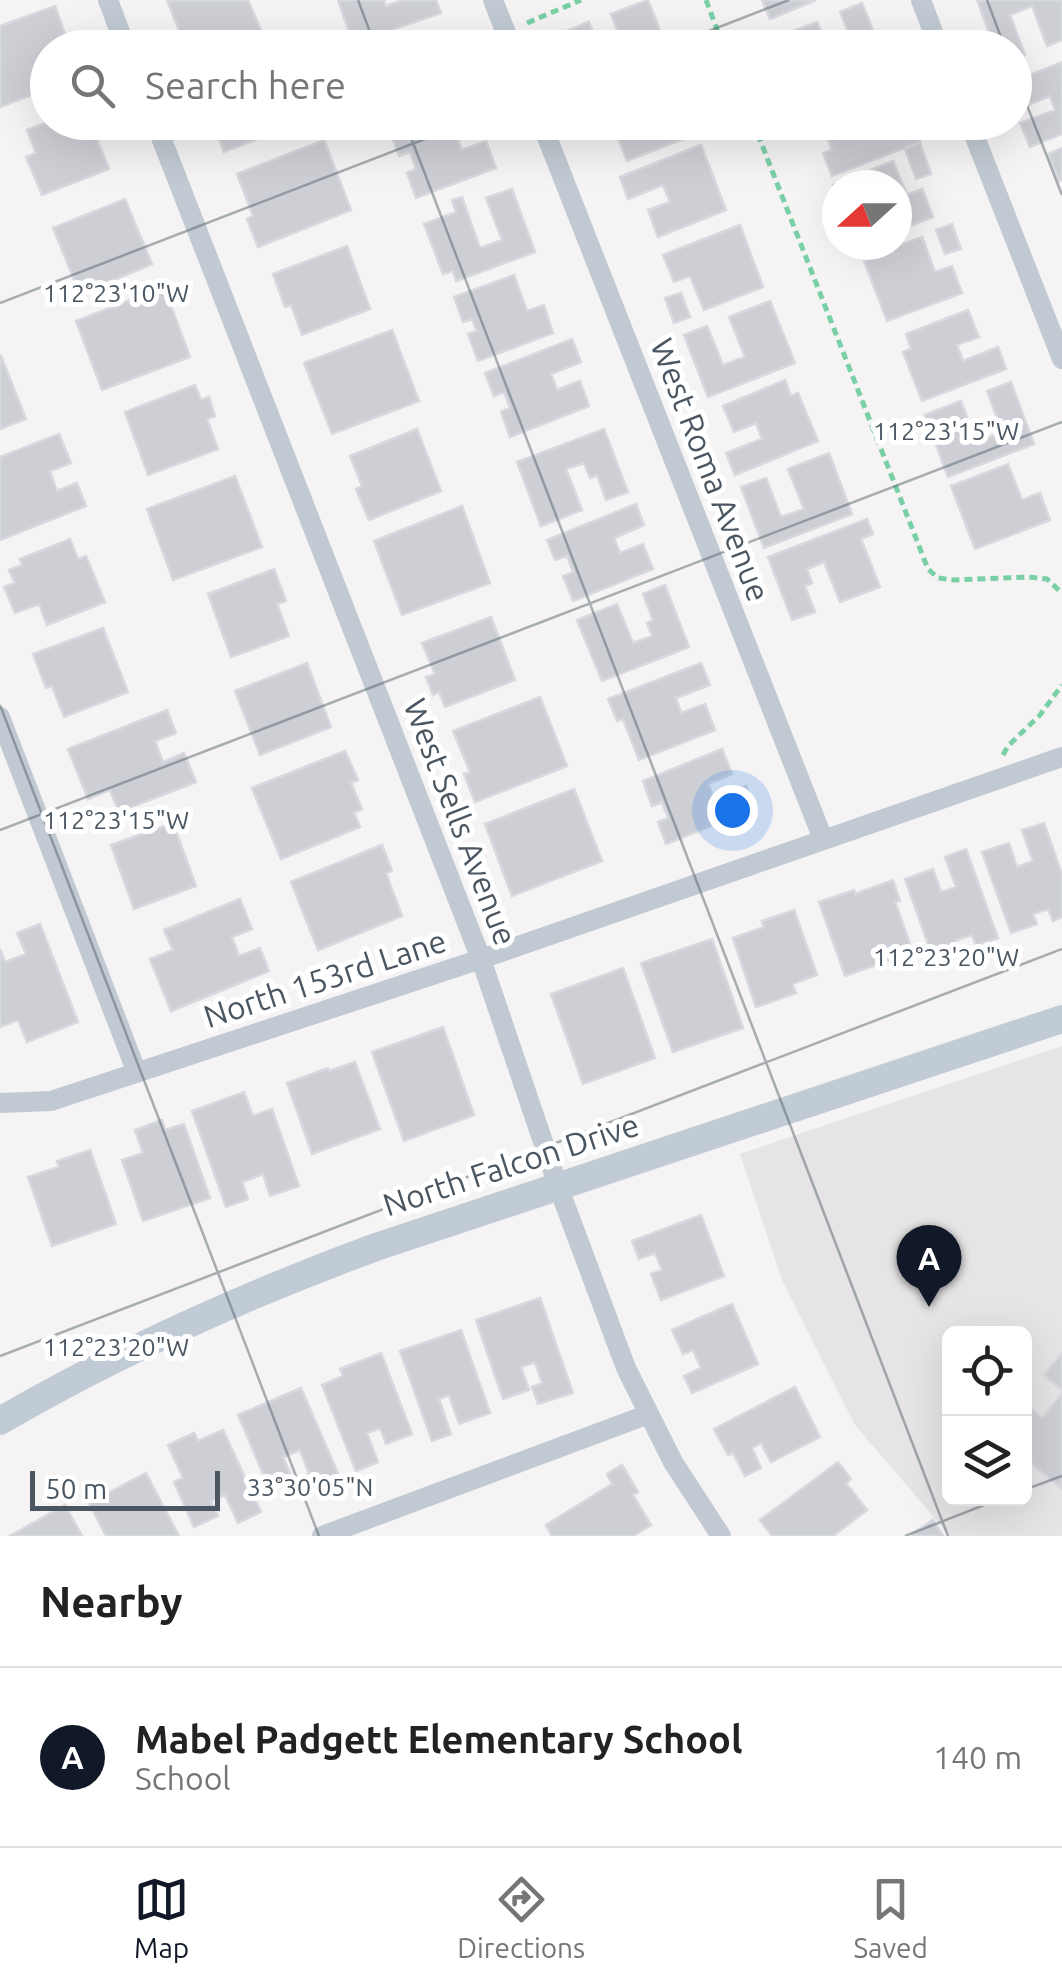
<!DOCTYPE html>
<html lang="en">
<head>
<meta charset="utf-8">
<style>
  body { margin:0; font-family:Ubuntu,sans-serif; background:#f2f2f2; color:#222 }
  .controls { position:absolute; right:30px; bottom:30px; display:grid; overflow:hidden; border-radius:15px; box-shadow:0 10px 40px #0002 }
  .controls button { width:90px; height:90px; display:grid; place-items:center; padding:0; border:0; border-bottom:2px solid #e0e0e0; background:#fff; color:#222; font:50px sans-serif }
  .compass { position:absolute; left:822px; top:170px; width:90px; height:90px; border-radius:50%; background:#fff; box-shadow:0 10px 40px #0002; rotate:249deg }
  .scale { position:absolute; left:30px; bottom:25px; width:190px; box-sizing:border-box; padding-left:10px; border:5px solid #4a5661; border-top:0; font-size:28px; line-height:35px; white-space:nowrap; color:#4a5661; -webkit-text-stroke:8px #fff; paint-order:stroke }
  .you { position:absolute; left:732px; top:810px; width:35px; height:35px; margin:-25px; border:8px solid #fff; border-radius:50%; background:#1a73e8; box-shadow:0 0 0 15px #1a73e833 }
  .badge { display:grid; place-items:center; width:65px; height:65px; border-radius:50%; background:#111827; color:#fff; font-size:32px; font-weight:700 }
  .pin { position:absolute; translate:-50% -82px; filter:drop-shadow(0 2px 5px #0008) }
  .pin::after { content:''; position:absolute; top:52px; width:35px; height:30px; background:inherit; clip-path:polygon(0 0,100% 0,50% 100%) }
  .list { margin:0; padding:0; list-style:none }
  h2 { display:flex; justify-content:space-between; align-items:center; height:130px; margin:0; padding:0 40px; font-size:42px }
  h2 small { font-size:32px; font-weight:400; color:#767676 }
  .list li { display:grid; grid-template-columns:65px 1fr auto; gap:30px; align-items:center; box-sizing:border-box; height:180px; padding:0 40px; border-top:2px solid #e0e0e0 }
  .list b { display:block; font-size:38px; white-space:nowrap }
  .list p { margin:0; font-size:32px; white-space:nowrap; color:#767676 }
  .list em { font-size:32px; font-style:normal; color:#767676 }
  .icon { flex:none; width:55px; height:55px; fill:none; stroke:currentColor; stroke-width:2; stroke-linecap:round; stroke-linejoin:round }
  .map { position:relative; flex:none; width:1062px; height:1536px; overflow:hidden }
  .search { position:absolute; background:#fff; box-shadow:0 10px 40px #0002; left:30px; right:30px; top:30px; height:110px; display:flex; align-items:center; gap:25px; box-sizing:border-box; padding:0 35px; border-radius:55px; color:#767676; font-size:38px }
  .sheet { height:310px; background:#fff }
  nav { display:flex; justify-content:space-around; align-items:center; box-sizing:border-box; height:140px; border-top:2px solid #e0e0e0; background:#fff; font-size:28px; color:#767676 }
  nav a { display:grid; justify-items:center; gap:5px }
  nav .on { color:#111827 }
  .map>svg:first-child { display:block }
</style>
</head>
<body>
<div class="map">
<svg width="1062" height="1536" viewBox="0 0 1062 1536">
  <rect width="100%" height="100%" fill="#f5f3f3"/>
  <!-- education -->
  <path fill="#e6e4e5" fill-rule="evenodd" d="M1062 1046V1536H950L855 1425 782 1280 740 1154ZM950 1334H1024V1498H950Z"/>
  <!-- building -->
  <path fill="#cdcfd5" stroke="#d7d9de" stroke-width="2.5" d="M167 0H248L262 33 226 48H186Z
    M338 0H384L386 6 403 0H436L441 13 353 43Z
    M648 0 667 48H624L611 14Z
    M762 0H816L770 19Z
    M977 0H1062V40L1047 46 1032 6 1010 15 1025 55 1014 59V48H995Z
    M862 3 880 48H846L843 39 850 36 840 12Z
    M55 6 70 48H48V89L0 107V26Z
    M589 22 599 48H570L564 32Z
    M817 22 828 48H779L775 38Z
    M439 33 445 48H403Z
    M1062 62V134L1030 147 1020 123 1055 110 1050 96 1028 105 1018 80Z
    M48 122H99L104 136 97 139 109 169 42 195 26 157 36 153 27 130Z
    M213 122H302L224 152Z
    M421 122H488L456 135 462 150 486 141 496 168 416 198 407 173 416 169 410 152 399 156 391 134Z
    M631 122H701L704 131 627 161 616 133 632 127Z
    M811 122H876L879 131 901 122H912L920 142 832 176 823 153 832 150 826 134 817 137Z
    M324 140 351 210 258 247 247 219 253 216 237 174Z
    M920 143 931 174 916 179 905 149Z
    M701 145 726 210 658 237 648 210 670 202 663 185 628 199 620 177Z
    M1062 148V180L1059 181 1048 154Z
    M893 161 907 195 922 189 933 217 897 231V185H837V194L833 185Z
    M512 189 535 252 456 281 453 271 443 274 424 224 456 212 452 200 462 197 480 248 502 240 486 198Z
    M125 199 152 264 80 294 53 228Z
    M952 224 961 249 945 254 936 230Z
    M740 225 763 287 704 310 690 276 674 282 663 255Z
    M922 237 935 272 952 266 962 293 887 321 863 258Z
    M347 246 370 309 302 335 291 305 285 307 273 274Z
    M514 275 527 311 544 305 553 333 478 361 468 334 477 331 472 319 463 322 454 297Z
    M164 287 190 357 102 390 76 321Z
    M681 293 690 317 674 323 665 298Z
    M770 301 795 363 708 397 684 335 707 326 723 365 745 357 729 317Z
    M968 310 979 337 957 345 963 361 998 347 1006 369 922 401 903 352 911 349 906 334Z
    M392 330 419 401 332 434 304 363Z
    M572 339 581 362 551 374 557 390 580 381 589 406 510 437 501 412 510 408 504 392 494 396 485 373Z
    M1 356 26 419 0 429V357Z
    M785 380 791 396 798 393 818 441 735 475 726 453 762 439 756 423 734 432 723 406Z
    M1011 382 1034 444 948 477 925 415 961 401 976 442 997 434 992 420 997 417 987 391Z
    M195 385 201 400 209 397 215 416 207 419 218 449 148 475 125 412Z
    M417 429 441 491 369 520 356 489 362 486 350 456Z
    M604 429 628 492 606 500 597 475 590 478 584 463 566 469 582 510 541 526 517 462Z
    M59 434 71 463 50 471 57 491 77 483 86 506 0 540V457Z
    M829 453 852 514 764 548 741 487 766 478 781 517 804 509 788 469Z
    M1008 464 1022 500 1040 493 1050 520 975 549 951 486Z
    M235 476 262 547 173 580 147 509Z
    M636 504 644 525 614 538 620 553 643 544 653 569 573 601 563 576 573 572 567 556 555 560 547 540Z
    M462 506 490 583 402 615 374 541Z
    M867 519 873 534 861 539 880 587 840 602 824 562 807 569 812 583 805 586 815 612 792 620 768 557Z
    M70 539 78 559 86 556 105 602 47 625 39 604 15 613 4 587 15 583 9 570 22 565 20 559Z
    M274 569 286 601 277 604 289 636 231 657 208 594Z
    M665 585 689 647 602 681 577 620 617 604 633 643 652 636 647 623 653 620 643 594Z
    M491 617 515 680 445 707 439 692 433 695 426 677 435 674 422 643Z
    M103 628 128 692 64 717 52 686 46 688 33 654Z
    M307 663 331 727 260 755 235 691Z
    M701 663 710 685 676 698 681 713 705 704 715 730 639 760 623 719 617 721 608 699Z
    M540 697 567 766 475 802 464 774 470 772 453 731Z
    M167 710 176 733 155 741 163 762 184 753 196 782 119 812 110 790 88 799 68 749Z
    M722 749 732 774 708 784 714 799 746 786 755 808 666 844 658 822 668 818 662 802 652 806 643 781Z
    M345 751 358 780 351 783 362 809 354 813 360 827 281 859 252 788Z
    M574 789 602 861 512 896 485 824Z
    M173 823 196 886 134 909 111 845Z
    M1044 823 1062 874V917L1053 921 1048 909 1033 914 1037 924 1011 933 982 852 1009 843 1017 867 1033 861 1022 830Z
    M382 845 392 871 386 873 402 916 318 950 291 882Z
    M966 849 998 938 976 946 972 935 956 940 959 949 933 958 905 879 933 869 941 892 956 887 945 857Z
    M893 880 900 901 895 902 913 952 845 976 819 902 854 890 855 894Z
    M240 899 252 929 232 937 239 956 260 948 269 971 171 1011 150 959 173 950 164 930Z
    M794 910 817 975 792 984 796 993 756 1007 733 938 764 927 762 921Z
    M40 924 78 1022 27 1042 18 1020 0 1027V949L5 962 26 954 17 933Z
    M712 939 743 1028 673 1052 641 963Z
    M623 968 655 1058 583 1084 551 994Z
    M443 1027 474 1115 404 1141 372 1052Z
    M355 1062 380 1129 312 1154 287 1083 328 1068 329 1071Z
    M244 1092 253 1116 272 1109 299 1186 270 1196 263 1174 242 1182 248 1199 226 1207 192 1111Z
    M162 1120 165 1130 184 1124 210 1198 143 1221 122 1160 143 1153 135 1130Z
    M90 1150 116 1224 52 1246 28 1177 59 1167 57 1161Z
    M701 1215 724 1276 661 1300 651 1274 662 1270 655 1253 639 1259 632 1241Z
    M540 1298 573 1393 538 1404 532 1387 542 1383 535 1362 521 1367 529 1390 503 1399 476 1320Z
    M732 1304 758 1364 692 1393 684 1376 701 1368 693 1350 683 1354 672 1330Z
    M461 1330 490 1413 459 1424 449 1395 439 1399 451 1434 432 1441 400 1351Z
    M381 1353 412 1434 386 1444 380 1428 367 1433 378 1462 356 1471 322 1385 343 1376 340 1369Z
    M1062 1353V1390L1044 1375Z
    M795 1387 820 1437 771 1462 761 1443 752 1448 761 1468 745 1476 733 1453 728 1455 714 1429Z
    M301 1388 340 1478 306 1492 299 1478 309 1473 300 1450 283 1457 293 1480 270 1490 238 1415Z
    M1062 1393V1489L1024 1457V1403L1042 1418Z
    M223 1430 261 1512 238 1523 225 1495 211 1501 218 1516 194 1527 174 1482 183 1478 168 1445 194 1433 198 1441Z
    M838 1462 851 1479 846 1483 867 1510 833 1536H772L760 1520Z
    M622 1465 638 1492 633 1495 651 1525 633 1536H552L546 1525 612 1484 607 1474Z
    M146 1473 179 1536H106L89 1503Z
    M65 1505 82 1536H10Z
    M933 1520 943 1536H913L912 1534Z"/>
  <g fill="none" stroke-linecap="round" stroke-linejoin="round">
    <!-- path -->
    <path stroke="#7ad0a6" stroke-width="5" stroke-dasharray="8 5" stroke-linecap="butt" d="M706 0 724 48
      M527 23 581 0
      M753 122 928 569 938 578 953 580 1029 577 1047 579 1062 593
      M1003 755 1008 746 1040 715 1062 685"/>
    <!-- street -->
    <path stroke="#c1cad2" stroke-width="20" d="M108 0 126 48
      M493 0 512 48
      M921 0 939 48
      M155 122 481 959 558 1186 626 1368 673 1462 721 1536
      M541 122 823 839
      M969 122 1062 359
      M0 717 137 1073
      M0 1103 51 1101 481 959 1062 757
      M322 1536 649 1414"/>
    <!-- secondary -->
    <path stroke="#c1cbd6" stroke-width="28" d="M0 1421C120 1351 246 1295 376 1247L1062 1019"/>
  </g>
  <!-- ticks -->
  <path fill="none" stroke="#4a5661" stroke-width="2.5" stroke-opacity="0.45" d="M358 0 376 48M987 0 1005 48M665 48 789 0M1014 72 1062 195M405 122 948 1536M0 303 469 122M0 705 319 1536M0 830 1062 422M0 1356 1062 949M1024 1490 1062 1476M905 1536 1002 1498"/>
  <g text-anchor="middle" stroke-width="10" stroke-linejoin="round" paint-order="stroke">
    <!-- street labels -->
    <g font-size="32" fill="#4a5661" stroke="#fff">
      <text transform="translate(710 470) rotate(69)" y="11">West Roma Avenue</text>
      <text transform="translate(460 822) rotate(69)" y="11">West Sells Avenue</text>
      <text transform="translate(325 979) rotate(-18)" y="11">North 153rd Lane</text>
      <text transform="translate(511 1165) rotate(-18)" y="11">North Falcon Drive</text>
    </g>
  </g>
  <g font-size="25" text-anchor="middle" fill="#4a5661" stroke="#fff" stroke-width="10" stroke-linejoin="round" paint-order="stroke">
    <text x="116" y="302">112°23'10"W</text>
    <text x="946" y="440">112°23'15"W</text>
    <text x="116" y="829">112°23'15"W</text>
    <text x="946" y="966">112°23'20"W</text>
    <text x="116" y="1356">112°23'20"W</text>
    <text x="310" y="1496">33°30'05"N</text>
  </g>
</svg>
<div class="controls">
<button><svg class="icon" aria-label="locate" viewBox="0 0 24 24"><circle cx="12" cy="12" r="6"/><path d="M12 2v4M12 18v4M2 12h4M18 12h4"/></svg></button>
<button><svg class="icon" aria-label="layers" viewBox="0 0 24 24"><path d="M12 4l9 5-9 5-9-5zM3 14l9 5 9-5"/></svg></button>
</div>
<svg class="compass" viewBox="-18 -18 36 36"><path d="M0-13l5 13h-10z" fill="#e53935"/><path d="M0 13l5-13h-10z" fill="#767676"/></svg>
<div class="scale">50 m</div>
<div class="you"></div>
<div class="pin badge" style="left:929px;top:1307px">A</div>
<div class="search"><svg class="icon" aria-label="search" viewBox="0 0 24 24"><circle cx="10" cy="10" r="6"/><path d="M15 15l6 6"/></svg>Search here</div>
</div>
<section class="sheet">
<h2>Nearby<small></small></h2>
<ul class="list">
<li><span class="badge">A</span><div><b>Mabel Padgett Elementary School</b><p>School</p></div><em>140 m</em></li>
</ul>
</section>
<nav>
<a class="on"><svg class="icon" aria-label="map" viewBox="0 0 24 24"><path d="M3 6l6-2 6 2 6-2v14l-6 2-6-2-6 2zM9 4v14M15 6v14"/></svg>Map</a>
<a><svg class="icon" aria-label="directions" viewBox="0 0 24 24"><path d="M12 3l9 9-9 9-9-9zM9 14v-3h6M13 9l2 2-2 2"/></svg>Directions</a>
<a><svg class="icon" aria-label="saved" viewBox="0 0 24 24"><path d="M7 4h10v16l-5-4-5 4z"/></svg>Saved</a>
</nav>
</body>
</html>
